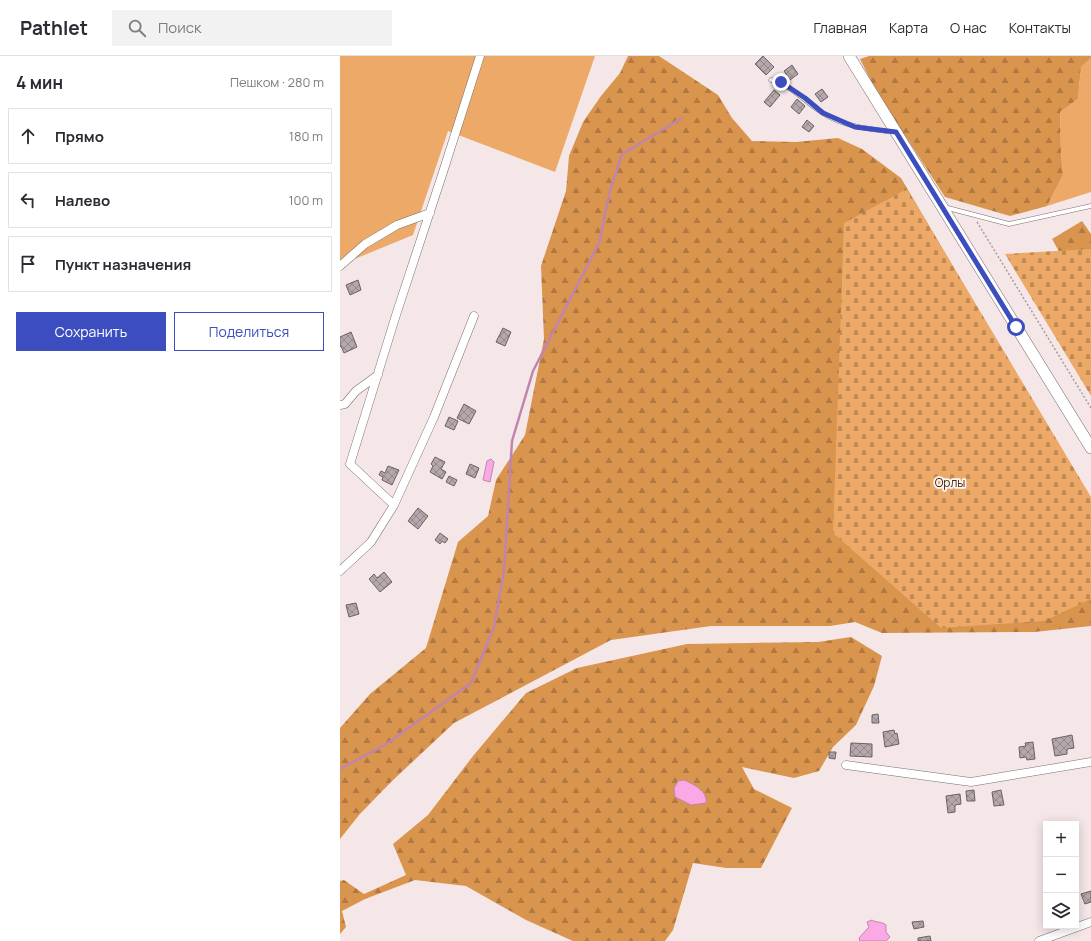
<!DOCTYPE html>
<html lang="ru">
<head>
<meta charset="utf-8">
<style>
  body { margin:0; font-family:Manrope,sans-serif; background:#f2f2f3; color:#2b2b33 }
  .controls { position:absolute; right:12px; bottom:12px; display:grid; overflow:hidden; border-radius:0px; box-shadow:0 2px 10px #0003 }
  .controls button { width:36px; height:36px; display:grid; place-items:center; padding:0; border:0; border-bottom:1px solid #e1e1e2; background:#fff; color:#2b2b33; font:20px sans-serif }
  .stop { position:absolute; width:12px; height:12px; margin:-9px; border:3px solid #3c4dc0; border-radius:50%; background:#fff }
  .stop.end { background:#3c4dc0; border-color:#fff; box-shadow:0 1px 4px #0008 }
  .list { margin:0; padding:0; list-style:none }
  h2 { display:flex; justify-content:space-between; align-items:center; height:52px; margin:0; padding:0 16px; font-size:17px }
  h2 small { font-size:13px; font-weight:400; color:#7c7c81 }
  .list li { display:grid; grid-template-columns:26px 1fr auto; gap:12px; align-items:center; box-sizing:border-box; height:56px; margin:0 8px 8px; padding:0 8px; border:1px solid #e1e1e2; border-radius:0px }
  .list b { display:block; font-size:15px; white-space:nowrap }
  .list em { font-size:13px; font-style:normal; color:#7c7c81 }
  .actions { display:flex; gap:8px; padding:12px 16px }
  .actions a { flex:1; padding:9px 0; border:1px solid #3c4dc0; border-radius:0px; text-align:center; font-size:14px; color:#3c4dc0 }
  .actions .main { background:#3c4dc0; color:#fff }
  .icon { flex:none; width:22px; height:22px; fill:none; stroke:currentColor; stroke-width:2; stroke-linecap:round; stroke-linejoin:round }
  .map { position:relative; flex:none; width:751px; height:885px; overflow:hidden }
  header { display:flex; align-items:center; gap:24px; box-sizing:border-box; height:56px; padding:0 20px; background:#fff; border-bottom:1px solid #e1e1e2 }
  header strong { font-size:19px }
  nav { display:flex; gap:22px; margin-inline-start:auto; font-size:14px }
  .search { width:280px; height:36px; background:#f2f2f3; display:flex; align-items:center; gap:10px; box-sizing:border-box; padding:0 14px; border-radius:0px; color:#7c7c81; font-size:15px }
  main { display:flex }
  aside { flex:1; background:#fff }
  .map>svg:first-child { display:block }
</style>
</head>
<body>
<header>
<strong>Pathlet</strong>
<div class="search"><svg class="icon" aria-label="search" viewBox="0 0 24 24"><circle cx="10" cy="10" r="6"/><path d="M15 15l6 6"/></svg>Поиск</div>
<nav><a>Главная</a><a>Карта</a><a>О нас</a><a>Контакты</a></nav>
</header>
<main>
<aside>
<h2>4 мин<small>Пешком · 280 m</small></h2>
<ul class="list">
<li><svg class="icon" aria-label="ahead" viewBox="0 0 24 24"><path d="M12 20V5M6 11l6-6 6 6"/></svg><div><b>Прямо</b></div><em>180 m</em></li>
<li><svg class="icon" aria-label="left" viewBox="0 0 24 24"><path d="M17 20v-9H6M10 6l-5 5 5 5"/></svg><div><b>Налево</b></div><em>100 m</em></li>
<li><svg class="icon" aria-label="arrive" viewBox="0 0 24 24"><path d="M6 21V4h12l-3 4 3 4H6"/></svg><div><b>Пункт назначения</b></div></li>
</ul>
<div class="actions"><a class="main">Сохранить</a><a>Поделиться</a></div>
</aside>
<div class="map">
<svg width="751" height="885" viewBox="0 0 751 885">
  <defs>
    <pattern id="forest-firs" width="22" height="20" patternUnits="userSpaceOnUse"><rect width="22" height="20" fill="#d9944d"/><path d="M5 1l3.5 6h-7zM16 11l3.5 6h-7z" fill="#b17941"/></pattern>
    <pattern id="cemetery-stones" width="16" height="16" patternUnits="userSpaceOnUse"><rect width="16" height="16" fill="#eca967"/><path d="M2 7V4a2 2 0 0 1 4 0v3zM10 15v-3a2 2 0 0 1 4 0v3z" fill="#c08a55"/></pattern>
    <pattern id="building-cross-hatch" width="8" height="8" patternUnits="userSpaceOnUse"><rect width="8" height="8" fill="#b4a8ac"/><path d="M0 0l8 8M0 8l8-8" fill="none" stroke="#93898d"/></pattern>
  </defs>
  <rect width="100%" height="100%" fill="#f5e7e7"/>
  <!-- grass -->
  <path fill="#eca967" d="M0 0H255L215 116 108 75 73 179 0 209Z
    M751 2V136L707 150 723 119 721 97 720 56 738 43 741 11Z"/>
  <!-- forest -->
  <path fill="url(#forest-firs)" d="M288 0H319L378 39 392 62 412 85 456 86 498 82 522 93 561 122 751 445V570L694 576 542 577 515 566 490 570H371L271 584 114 667 52 725 19 759 0 783V672L30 638 86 592 118 486 148 460 156 424 185 379 204 283 201 210 226 135 229 100 243 66 261 40 280 17Z
    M529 0H751V2L741 11 738 43 720 56 721 97 723 119 707 150 670 160 605 141 536 35 520 3Z
    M742 165 751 178V250L747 246 712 183Z
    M511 581 542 600 534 630 516 669 493 691 479 715 454 722 402 711 414 733 452 752 421 812H386L353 807 333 874 325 885H233L186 864 126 830 75 824 25 843 2 855 6 871 0 878V825L4 824 24 838 66 819 53 788 88 759 133 700 186 637 237 612 347 588 478 586Z"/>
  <!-- cemetery -->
  <path fill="url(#cemetery-stones)" d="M567 133 751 441V543L704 565 601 572 493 477 504 167Z
    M751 193V340L665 198Z"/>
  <!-- water -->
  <path fill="#faa9e4" stroke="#c085ae" d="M151 403 154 406 150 426 143 424 147 405Z
    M344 724C353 728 368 735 366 747L351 749 335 741 334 732 338 725Z
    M532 864C536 867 541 865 546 869V876L550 881 546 885H520L519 882 529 871 527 866Z"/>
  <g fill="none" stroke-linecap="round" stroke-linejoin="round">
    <!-- stream -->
    <path stroke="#c085ae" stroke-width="2.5" d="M0 713 45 689 131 627 154 571 164 515 172 385 193 315 259 187 270 135 282 98 342 62"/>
  </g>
  <!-- building -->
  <path fill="url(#building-cross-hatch)" stroke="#6b6063" d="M423 0 434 11 426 19 415 8Z
    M452 9 458 18 450 24 444 15Z
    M482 33 488 41 481 46 475 38Z
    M434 34 440 39 430 51 424 46Z
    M457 43 465 50 459 58 451 51Z
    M467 64 474 70 469 76 462 71Z
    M18 224 21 234 10 239 6 229Z
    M163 272 171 276 165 290 156 286Z
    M11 276 17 291 4 297 1 290 0 291V281Z
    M124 348 136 355 129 368 117 362Z
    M109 361 118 365 114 374 105 370Z
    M95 401 105 406 101 413 106 416 102 423 90 416 93 410 91 408Z
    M130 408 139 412 135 422 126 418Z
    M48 410 59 414 52 429 42 424 43 421 39 419 41 415 45 417Z
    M109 420 117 424 114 430 106 426Z
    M78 452 88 460 78 473 68 465Z
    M100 477 108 483 105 487 102 485 100 488 95 484Z
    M44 516 52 526 40 536 29 523 34 518 37 522Z
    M16 547 19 558 9 561 6 549Z
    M538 658 539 667H532V659Z
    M554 674 555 678 557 677 559 688 545 691 543 676Z
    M732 679 734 692 727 693V698L715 700 712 683Z
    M693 686 695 703 687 704 686 701 680 702 679 691 686 690 685 687Z
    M511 687 532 688V701L510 700Z
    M489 696H496L495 703 489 702Z
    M634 734 635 745H627L626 735Z
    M661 734 664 749 654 750 652 736Z
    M620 738 621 748 615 749V756L608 757 606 740Z
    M751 835V846L745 848 741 838Z
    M583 865 584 871 574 873 572 866Z
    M590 880 591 885H578V882Z"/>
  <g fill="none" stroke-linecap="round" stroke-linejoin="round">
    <!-- lane casing -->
    <g stroke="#7a6e6e" stroke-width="5">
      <path id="lane" d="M431 24C452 29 465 46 483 57 505 71 529 73 554 76
        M604 151 669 168 751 150"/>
    </g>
    <!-- street casing -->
    <g stroke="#7a6e6e" stroke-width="9">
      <path id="street" d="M0 210 25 188 57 169 90 157
        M0 349 5 348 16 335 38 319
        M54 449 10 408 56 259 104 113 140 0
        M0 515 31 486 54 449 94 361 134 260
        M506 709 631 726 751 706
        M699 885 751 866"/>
    </g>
    <!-- secondary casing -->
    <g stroke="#7a6e6e" stroke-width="12">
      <path id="secondary" d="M509 0 751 392"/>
    </g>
    <!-- path -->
    <path stroke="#a69c9c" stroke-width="1.5" stroke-dasharray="2 2" stroke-linecap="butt" d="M637 166 751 352"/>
    <!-- lane -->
    <use href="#lane" stroke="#fff" stroke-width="4"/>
    <!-- street -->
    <use href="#street" stroke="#fff" stroke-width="8"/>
    <!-- secondary -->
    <use href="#secondary" stroke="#fff" stroke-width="11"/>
  </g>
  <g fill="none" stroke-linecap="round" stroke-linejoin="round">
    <!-- route -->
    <path stroke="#3c4dc0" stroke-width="5" d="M441 26 465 42 483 57 515 71 556 76 676 271"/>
  </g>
  <g text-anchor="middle" stroke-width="3.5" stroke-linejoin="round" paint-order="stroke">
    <!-- park labels -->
    <g font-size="12" fill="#442809" stroke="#fef6f6">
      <text x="610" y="431">Орлы</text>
    </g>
  </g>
</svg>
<div class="controls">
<button>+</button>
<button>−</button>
<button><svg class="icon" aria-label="layers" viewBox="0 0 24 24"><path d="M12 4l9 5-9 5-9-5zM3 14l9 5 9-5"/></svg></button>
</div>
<div class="stop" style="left:676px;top:271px"></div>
<div class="stop end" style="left:441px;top:26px"></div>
</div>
</main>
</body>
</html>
